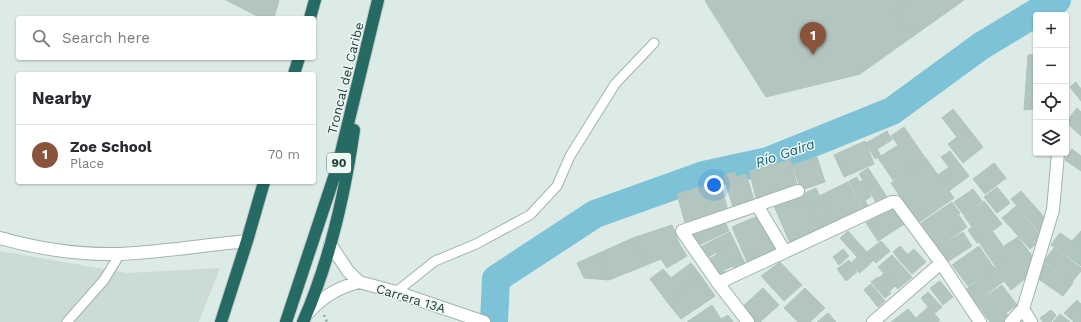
<!DOCTYPE html>
<html lang="en">
<head>
<meta charset="utf-8">
<style>
  body { margin:0; font-family:"Work Sans",sans-serif; background:#f2f2f3; color:#2b2b33 }
  .controls { position:absolute; right:12px; top:12px; display:grid; overflow:hidden; border-radius:4px; box-shadow:0 1px 3px #0004 }
  .controls button { width:36px; height:36px; display:grid; place-items:center; padding:0; border:0; border-bottom:1px solid #e1e1e2; background:#fff; color:#2b2b33; font:20px sans-serif }
  .you { position:absolute; left:714px; top:185px; width:14px; height:14px; margin:-10px; border:3px solid #fff; border-radius:50%; background:#1a73e8; box-shadow:0 0 0 6px #1a73e833 }
  .badge { display:grid; place-items:center; width:26px; height:26px; border-radius:50%; background:#8a533c; color:#fff; font-size:13px; font-weight:700 }
  .pin { position:absolute; translate:-50% -33px; filter:drop-shadow(0 1px 2px #0008) }
  .pin::after { content:''; position:absolute; top:21px; width:14px; height:12px; background:inherit; clip-path:polygon(0 0,100% 0,50% 100%) }
  .list { margin:0; padding:0; list-style:none }
  h2 { display:flex; justify-content:space-between; align-items:center; height:52px; margin:0; padding:0 16px; font-size:17px }
  h2 small { font-size:13px; font-weight:400; color:#7c7c81 }
  .list li { display:grid; grid-template-columns:26px 1fr auto; gap:12px; align-items:center; box-sizing:border-box; height:60px; padding:0 16px; border-top:1px solid #e1e1e2 }
  .list b { display:block; font-size:15px; white-space:nowrap }
  .list p { margin:0; font-size:13px; white-space:nowrap; color:#7c7c81 }
  .list em { font-size:13px; font-style:normal; color:#7c7c81 }
  .icon { flex:none; width:22px; height:22px; fill:none; stroke:currentColor; stroke-width:2; stroke-linecap:round; stroke-linejoin:round }
  .map { position:relative; flex:none; width:1081px; height:322px; overflow:hidden }
  .search { position:absolute; background:#fff; box-shadow:0 1px 3px #0004; left:16px; top:16px; width:300px; height:44px; display:flex; align-items:center; gap:10px; box-sizing:border-box; padding:0 14px; border-radius:4px; color:#7c7c81; font-size:15px }
  .panel { position:absolute; background:#fff; box-shadow:0 1px 3px #0004; left:16px; top:72px; width:300px; height:112px; border-radius:4px }
  .map>svg:first-child { display:block }
</style>
</head>
<body>
<div class="map">
<svg width="1081" height="322" viewBox="0 0 1081 322">
  <rect width="100%" height="100%" fill="#ddebe6"/>
  <!-- built -->
  <path fill="#cbdbd5" d="M0 251 127 273 220 268 199 322H0Z"/>
  <g fill="none" stroke-linecap="round" stroke-linejoin="round">
    <!-- river -->
    <path stroke="#7dc2d7" stroke-width="28" d="M494 322 496 279 595 214 704 175 768 161 892 111 981 46 1057 0"/>
  </g>
  <!-- building -->
  <path fill="#b2c6bf" stroke="#afc5be" d="M226 0H279L274 18H261Z
    M706 0H964L860 74 766 97 705 1Z
    M910 0H961L962 1 913 36 893 12Z
    M1036 54V109L1024 110 1028 55Z
    M1076 82 1081 89V101L1070 87Z
    M1077 108 1081 112V136L1066 122Z
    M953 109 983 147 963 163 948 144 957 137 942 118Z
    M904 127 926 159 893 180 878 158 898 145 891 136Z
    M887 131 892 140 877 149 881 156 875 159 866 143Z
    M865 141 874 164 844 177 834 155Z
    M1072 149 1081 156V171L1065 160Z
    M950 151 969 176 949 191 938 175 949 167 941 157Z
    M817 157 825 182 801 190 792 165Z
    M926 158 954 198 918 223 891 183Z
    M790 160 798 189 757 201 749 171Z
    M994 163 1006 178 985 194 973 179Z
    M868 168 887 197 877 204 859 174Z
    M735 172 736 177 746 174 754 200 733 207 723 175Z
    M857 177 859 182 863 180 871 197 865 200 868 207 863 210 849 181Z
    M720 181 728 211 685 223 677 194Z
    M848 182 862 210 833 224 819 196Z
    M997 187 1010 203 997 213 984 197Z
    M816 188 832 224 819 230 803 194Z
    M973 189 982 201 964 215 954 202Z
    M1021 191 1044 217 1039 232 1011 199Z
    M802 193 819 230 790 243 774 206Z
    M984 201 1002 224 977 243 968 230 972 227 964 216Z
    M952 202 960 213 929 235 921 223Z
    M895 205 906 223 878 241 866 223Z
    M1016 206 1040 235 1038 242 1030 249 1002 218Z
    M760 215 775 249 747 262 732 227Z
    M959 215 967 227 937 248 929 236Z
    M724 219 729 231 697 246 692 234Z
    M672 225 680 245 687 256 667 268 661 259 644 266 633 238Z
    M848 231 865 250 857 257 840 238Z
    M1081 231V247L1072 241Z
    M730 232 745 263 734 268 718 238Z
    M963 232 972 246 946 263 936 249Z
    M993 232 1010 256 995 266 979 242Z
    M1060 233 1081 247V266L1051 245Z
    M1018 237 1033 257 1027 278 1004 246Z
    M633 238 644 266 609 280 597 254Z
    M718 238 733 266 725 270 710 242Z
    M881 241 890 251 876 263 867 252Z
    M710 242 715 253 705 259 699 248Z
    M900 246 908 255 900 261 893 252Z
    M979 246 994 268 968 286 952 265Z
    M1054 248 1081 268V271L1072 282 1044 261Z
    M843 249 849 256 839 265 833 257Z
    M914 249 926 262 912 274 900 261Z
    M865 250 874 260 860 273 851 263Z
    M597 254 609 280 584 278 577 263Z
    M716 255 725 272 716 277 707 260Z
    M892 255 912 277 898 289 878 267Z
    M1010 256 1026 278 1011 290 1004 281 975 303 965 290Z
    M849 260 857 272 846 281 837 269Z
    M780 262 802 285 784 301 761 276Z
    M1043 262 1073 283 1063 296 1037 278Z
    M691 263 701 276 667 302 650 279 663 269 671 278Z
    M884 273 895 286 890 291 879 278Z
    M701 276 715 296 681 319 667 302Z
    M878 277 891 293 885 298 871 282Z
    M940 281 953 297 943 305 930 288Z
    M871 284 885 301 878 307 864 290Z
    M1002 285 1017 305 1006 313 1010 318 1004 322H990L976 303Z
    M763 288 779 305 760 322H753L741 308Z
    M805 288 825 308 810 322H798L784 308Z
    M928 292 942 307 934 314 921 298Z
    M1077 300 1081 304V322H1074L1064 313Z
    M712 305 721 319 728 315 733 322H687Z
    M928 307 940 320 938 322H918L915 319Z
    M908 309 919 322H891Z
    M1051 310 1056 315 1051 322H1043L1040 318Z
    M828 313 836 322H817Z
    M1060 314 1070 322H1053Z"/>
  <g fill="none" stroke-linecap="round" stroke-linejoin="round">
    <!-- lane casing -->
    <g stroke="#a0b3ae" stroke-width="11">
      <path id="lane" d="M396 292 435 261 476 244 530 215 557 186 570 156 615 84 654 43
        M67 322 104 280 120 254"/>
    </g>
    <!-- street casing -->
    <g stroke="#a0b3ae" stroke-width="14">
      <path id="street" d="M757 205 785 252
        M0 238C39 249 80 255 120 254 163 252 205 245 247 241
        M330 244 348 271 359 282 396 292 484 322
        M718 283 892 202H896L941 263 980 322
        M1023 309 1031 322
        M307 314C322 297 337 288 359 282
        M748 322 718 283 682 231 798 191
        M873 322 941 263
        M1011 322 1023 309 1053 210 1058 153"/>
    </g>
    <!-- highway casing -->
    <g stroke="#c0c8c7" stroke-width="14">
      <path id="highway" d="M310 18 315 0
        M294 74 299 58
        M221 322 247 241 264 182
        M286 322 338 165 378 0
        M303 322C329 263 345 193 354 130"/>
    </g>
    <!-- path -->
    <path stroke="#79b2a5" stroke-width="2.5" stroke-dasharray="2 3" stroke-linecap="butt" d="M324 315 327 322"/>
    <!-- lane -->
    <use href="#lane" stroke="#fff" stroke-width="9"/>
    <!-- street -->
    <use href="#street" stroke="#fff" stroke-width="12"/>
    <!-- highway -->
    <use href="#highway" stroke="#266b63" stroke-width="12"/>
  </g>
  <g text-anchor="middle" stroke-width="3" stroke-linejoin="round" paint-order="stroke">
    <!-- shield labels -->
    <rect fill="#edf7f3" stroke="#5b746f" stroke-width="1" x="327" y="153" width="24" height="20" rx="3"/>
    <g font-size="12" font-weight="bold" fill="#1d3c36">
      <text x="339" y="167">90</text>
    </g>
    <!-- street labels -->
    <g font-size="13" fill="#1d3c36" stroke="#edf7f3">
      <text transform="translate(345 78) rotate(-76)" y="5">Troncal del Caribe</text>
      <text transform="translate(411 298) rotate(17)" y="5">Carrera 13A</text>
    </g>
    <!-- water labels -->
    <g font-size="14" font-style="italic" fill="#11627d" stroke="#edf7f3">
      <text transform="translate(785 153) rotate(-19)" y="5">Río Gaira</text>
    </g>
  </g>
</svg>
<div class="controls">
<button>+</button>
<button>−</button>
<button><svg class="icon" aria-label="locate" viewBox="0 0 24 24"><circle cx="12" cy="12" r="6"/><path d="M12 2v4M12 18v4M2 12h4M18 12h4"/></svg></button>
<button><svg class="icon" aria-label="layers" viewBox="0 0 24 24"><path d="M12 4l9 5-9 5-9-5zM3 14l9 5 9-5"/></svg></button>
</div>
<div class="you"></div>
<div class="pin badge" style="left:813px;top:55px">1</div>
<div class="search"><svg class="icon" aria-label="search" viewBox="0 0 24 24"><circle cx="10" cy="10" r="6"/><path d="M15 15l6 6"/></svg>Search here</div>
<section class="panel">
<h2>Nearby<small></small></h2>
<ul class="list">
<li><span class="badge">1</span><div><b>Zoe School</b><p>Place</p></div><em>70 m</em></li>
</ul>
</section>
</div>
</body>
</html>
